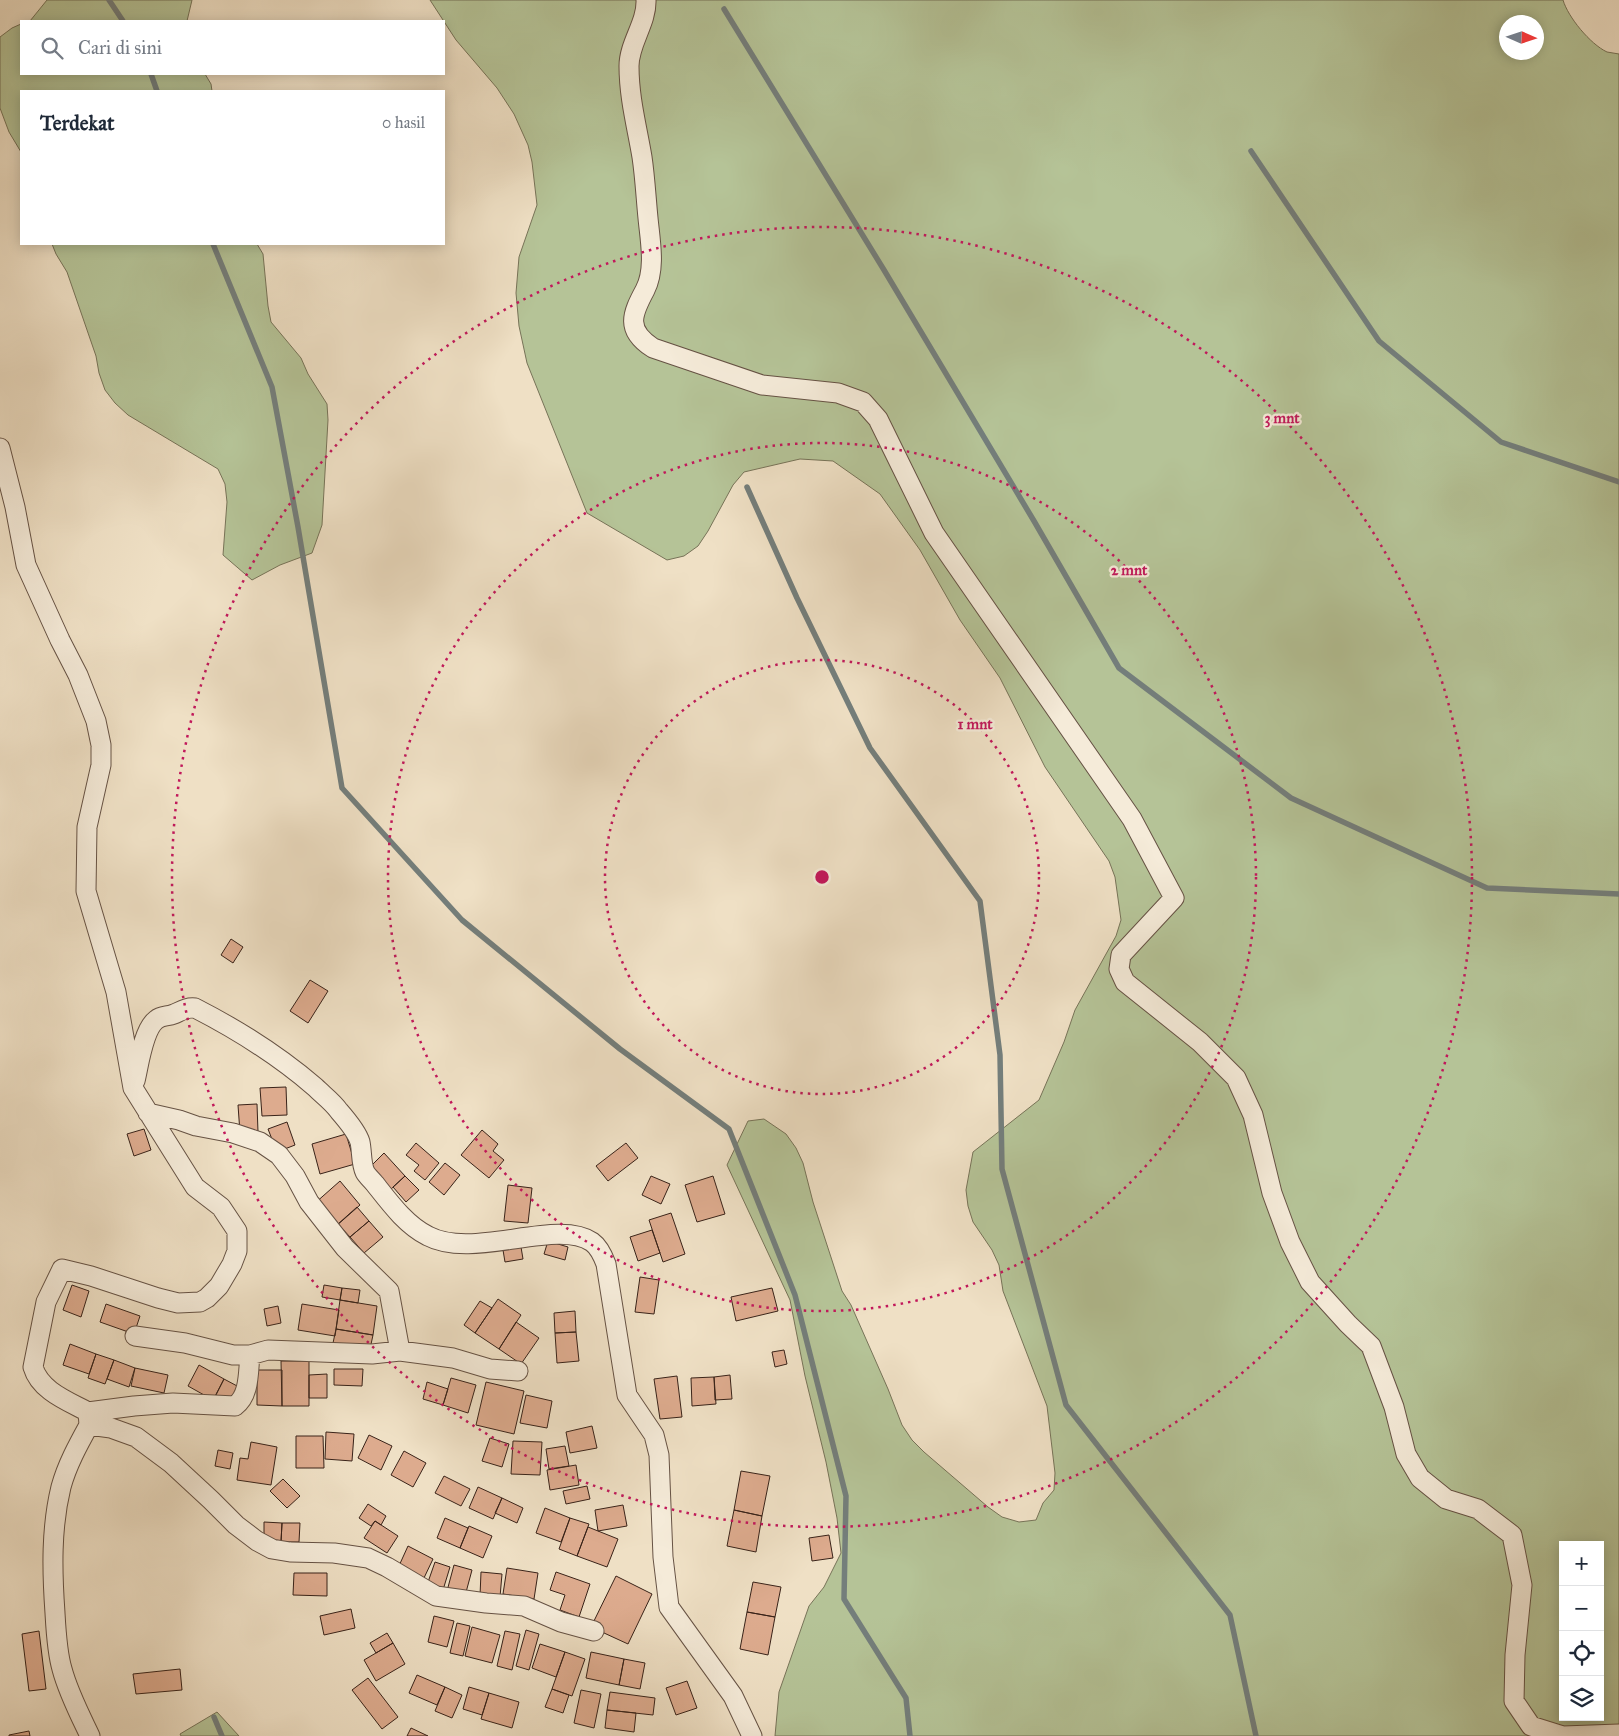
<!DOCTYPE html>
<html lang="id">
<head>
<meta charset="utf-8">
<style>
  body { margin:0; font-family:"IM FELL Great Primer",serif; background:#f2f2f3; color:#1f2937 }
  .controls { position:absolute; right:15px; bottom:15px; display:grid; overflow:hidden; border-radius:0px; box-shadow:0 2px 12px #0003 }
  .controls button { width:45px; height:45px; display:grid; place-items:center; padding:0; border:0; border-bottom:1px solid #e0e1e3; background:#fff; color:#1f2937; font:25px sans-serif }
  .compass { position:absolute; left:1499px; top:15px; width:45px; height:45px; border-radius:50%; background:#fff; box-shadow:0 2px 12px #0003; rotate:93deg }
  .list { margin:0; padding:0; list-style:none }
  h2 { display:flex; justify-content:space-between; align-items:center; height:65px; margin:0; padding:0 20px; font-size:21px }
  h2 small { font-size:16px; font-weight:400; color:#747a83 }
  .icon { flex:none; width:28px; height:28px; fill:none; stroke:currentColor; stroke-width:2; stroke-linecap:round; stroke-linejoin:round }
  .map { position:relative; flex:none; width:1619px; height:1736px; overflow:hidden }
  .search { position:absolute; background:#fff; box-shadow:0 2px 12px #0003; left:20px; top:20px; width:425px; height:55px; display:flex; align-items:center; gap:12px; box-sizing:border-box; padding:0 18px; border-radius:0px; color:#747a83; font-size:19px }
  .panel { position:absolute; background:#fff; box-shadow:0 2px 12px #0003; left:20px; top:90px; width:425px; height:155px; border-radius:0px }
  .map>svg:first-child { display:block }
</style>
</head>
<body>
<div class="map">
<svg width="1619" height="1736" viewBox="0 0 1619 1736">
  <rect width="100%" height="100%" fill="#efe0c5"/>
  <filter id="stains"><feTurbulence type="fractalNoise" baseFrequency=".004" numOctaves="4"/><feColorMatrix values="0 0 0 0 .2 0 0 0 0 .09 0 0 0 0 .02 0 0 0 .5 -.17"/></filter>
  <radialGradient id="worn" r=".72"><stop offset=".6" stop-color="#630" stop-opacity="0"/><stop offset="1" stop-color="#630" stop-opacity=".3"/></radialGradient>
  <!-- green -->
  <path fill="#b5c397" stroke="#777358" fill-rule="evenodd" d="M47 0H192L187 21H30Z
    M430 0H1563C1568 17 1590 44 1607 52 1611 53 1615 53 1619 54V1736H775L779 1692 809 1606 824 1587 841 1553 837 1518 826 1462 805 1376 790 1300 727 1165 748 1121 764 1119 786 1134 796 1148 803 1163 813 1202 842 1291 851 1305 888 1389 902 1425 912 1440 924 1452 988 1507 1002 1517 1019 1522 1036 1520 1043 1503 1054 1490 1055 1473 1047 1406 1003 1291 999 1265 992 1250 973 1222 968 1206 966 1190 973 1152 1039 1100 1064 1042 1075 1010 1116 936 1121 920 1115 877 1109 861 1045 767 1000 678 960 620 920 550 880 494 833 461 800 459 744 472 733 485 708 531 698 546 684 556 667 560 587 513 527 363 519 326 516 293 519 257 537 205 532 162 528 145 514 114 497 88 456 40ZM1506 22H1536V52H1506ZM1563 1545H1600V1717H1563Z
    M21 24V74H205L211 84 212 91H21V152L9 132 0 108V37L12 28Z
    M52 244H257L263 254 268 306 271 322 301 358 308 374 327 404 328 420 322 525 312 553 280 565 252 580 223 555 227 502 225 484 218 469 128 415 115 403 105 390 99 373 96 356 67 272 56 254Z
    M217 1712 239 1736H181L180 1734Z"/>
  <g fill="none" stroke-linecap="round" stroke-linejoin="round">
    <!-- stream -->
    <path stroke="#747e7b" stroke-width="5.5" d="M109 0 123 21
      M724 9 884 270 1034 521 1119 668 1291 798 1487 888 1619 894
      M151 74 157 91
      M1251 151 1379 341 1501 442 1619 482
      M213 244 272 387 298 527 342 788 462 920 620 1049 729 1129 795 1295 846 1496 844 1599 906 1698 910 1736
      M747 487 797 598 870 748 980 901 1000 1055 1002 1169 1066 1405 1230 1615 1256 1736
      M214 1717 222 1736"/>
  </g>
  <!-- building -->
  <path fill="#ddab8e" stroke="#392319" d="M231 939 243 947 233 963 221 955Z
    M310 980 328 991 308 1023 290 1011Z
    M286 1087 287 1115 262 1116 260 1088Z
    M257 1104 258 1132 240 1133 238 1105Z
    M287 1122 295 1145 277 1152 268 1129Z
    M144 1129 151 1150 134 1156 127 1134Z
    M482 1130 498 1144 493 1151 504 1160 489 1178 461 1155Z
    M346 1134 355 1164 320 1174 312 1144Z
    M416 1143 439 1163 425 1180 414 1171 419 1165 406 1155Z
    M626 1143 638 1158 608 1181 596 1166Z
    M384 1153 405 1176 389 1191 368 1169Z
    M445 1163 460 1175 444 1195 429 1182Z
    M405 1176 419 1190 406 1202 393 1187Z
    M651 1176 670 1184 661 1204 642 1195Z
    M713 1176 725 1214 697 1222 685 1185Z
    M340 1181 360 1205 335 1227 314 1204Z
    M508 1185 532 1188 528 1223 504 1221Z
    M357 1207 369 1221 350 1237 338 1224Z
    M671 1213 685 1254 663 1262 649 1220Z
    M369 1221 383 1237 364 1253 350 1237Z
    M652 1230 660 1253 638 1261 630 1237Z
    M548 1241 568 1247 565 1260 544 1254Z
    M521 1247 523 1259 505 1262 503 1250Z
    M640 1277 659 1280 654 1314 635 1312Z
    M72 1285 89 1291 81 1317 63 1310Z
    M324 1285 342 1288 340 1300 322 1297Z
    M342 1288 360 1290 358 1303 340 1300Z
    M772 1288 778 1311 736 1321 731 1297Z
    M498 1299 521 1315 499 1349 475 1333Z
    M340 1300 377 1306 373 1335 336 1329Z
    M480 1301 492 1308 475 1333 464 1325Z
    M106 1304 140 1316 134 1334 100 1322Z
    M302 1304 339 1310 335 1336 298 1330Z
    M278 1306 281 1323 267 1326 264 1309Z
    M575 1311 576 1332 555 1333 554 1313Z
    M516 1322 539 1338 521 1364 499 1349Z
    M336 1329 373 1335 370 1349 333 1343Z
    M576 1332 579 1361 557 1363 555 1333Z
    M70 1344 96 1354 89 1374 63 1365Z
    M784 1350 787 1364 775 1367 772 1352Z
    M96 1354 114 1360 105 1384 88 1378Z
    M114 1360 135 1368 129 1387 107 1379Z
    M281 1361H309V1406H282Z
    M199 1365 224 1379 213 1400 188 1386Z
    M135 1368 168 1375 164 1393 131 1386Z
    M334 1369H363L362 1386 334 1385Z
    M257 1370H282V1406L257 1405Z
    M327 1374V1398H309V1375Z
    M730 1375 732 1399 715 1400 714 1377Z
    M677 1376 682 1417 660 1419 654 1379Z
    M714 1377 716 1404 692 1406 691 1378Z
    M451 1378 476 1385 468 1413 443 1405Z
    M224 1379 239 1387 231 1403 216 1395Z
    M427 1382 448 1389 443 1405 423 1399Z
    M486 1382 524 1391 514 1434 476 1425Z
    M526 1395 552 1401 547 1428 520 1423Z
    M592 1426 597 1448 570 1453 566 1432Z
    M326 1432 354 1434 352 1461 325 1459Z
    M369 1435 392 1446 381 1470 358 1458Z
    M296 1436H323L324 1468H296Z
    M490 1438 509 1444 502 1467 482 1461Z
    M513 1441 542 1442 540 1475 511 1474Z
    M251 1442 277 1447 271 1485 237 1480 240 1458 248 1459Z
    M565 1446 569 1466 549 1469 546 1449Z
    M218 1450 233 1453 230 1469 215 1466Z
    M404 1451 426 1463 413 1487 391 1475Z
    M576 1465 579 1485 550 1490 547 1470Z
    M741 1471 770 1476 762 1516 734 1510Z
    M444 1476 470 1489 461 1506 435 1493Z
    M283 1479 300 1496 287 1508 270 1491Z
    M587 1486 590 1499 566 1504 563 1491Z
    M478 1487 502 1498 493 1519 469 1508Z
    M502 1498 523 1508 517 1523 495 1513Z
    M368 1504 386 1516 381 1525 375 1521 371 1526 359 1518Z
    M623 1505 627 1526 598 1531 595 1510Z
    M545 1508 570 1518 561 1542 536 1533Z
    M734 1510 762 1516 756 1552 727 1546Z
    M445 1518 468 1528 460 1548 437 1538Z
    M570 1518 589 1524 577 1556 559 1549Z
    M375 1521 398 1536 387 1553 364 1538Z
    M264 1522 282 1523 281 1542 264 1541Z
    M282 1523H300L299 1542H281Z
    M469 1526 492 1536 483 1558 460 1548Z
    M588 1527 618 1539 607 1567 577 1556Z
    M829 1535 833 1558 812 1561 809 1538Z
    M408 1546 433 1559 423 1580 398 1568Z
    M435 1562 450 1567 443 1590 427 1585Z
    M454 1565 472 1570 465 1596 447 1591Z
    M507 1568 538 1573 534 1599 503 1594Z
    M481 1572 502 1574 500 1597 480 1596Z
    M556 1572 590 1584 579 1617 560 1610 565 1595 550 1590Z
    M294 1573H327V1596L293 1595Z
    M616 1576 652 1594 628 1644 591 1627Z
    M753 1582 781 1587 775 1617 747 1612Z
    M351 1609 355 1628 324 1635 320 1616Z
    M747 1612 775 1617 768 1655 740 1649Z
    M434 1616 454 1621 447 1647 428 1642Z
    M457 1623 470 1626 463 1656 450 1653Z
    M472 1627 500 1635 492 1663 465 1656Z
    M526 1630 539 1634 529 1670 516 1666Z
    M39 1631 46 1689 29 1691 22 1634Z
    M505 1631 520 1634 512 1670 497 1666Z
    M387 1633 393 1643 376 1653 370 1643Z
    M393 1643 405 1664 376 1681 364 1660Z
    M540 1644 565 1652 556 1677 532 1668Z
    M565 1652 585 1659 572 1696 552 1689Z
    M591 1652 624 1659 619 1685 586 1678Z
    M624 1659 645 1663 640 1689 619 1685Z
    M180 1669 182 1690 136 1694 133 1674Z
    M417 1675 445 1687 437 1705 409 1693Z
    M368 1678 398 1717 382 1729 352 1690Z
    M687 1681 697 1708 676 1715 666 1688Z
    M445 1687 462 1695 452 1718 435 1711Z
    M469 1687 489 1693 482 1715 463 1709Z
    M552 1689 569 1695 563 1713 545 1707Z
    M581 1690 601 1694 594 1728 574 1723Z
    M610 1692 655 1698 653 1715 607 1710Z
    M489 1693 519 1702 512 1728 481 1719Z
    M607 1710 636 1713 634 1732 605 1728Z
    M411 1728 428 1736H407Z
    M29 1731 30 1736H9V1735Z"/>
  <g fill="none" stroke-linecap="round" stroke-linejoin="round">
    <!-- minor casing -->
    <g stroke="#665244" stroke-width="21">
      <path id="minor" d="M646 0C647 23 629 43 629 66 629 98 637 127 642 157 645 177 646 198 648 218 650 240 656 269 645 290 632 314 625 330 653 348L762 385 838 393 863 402 878 419 934 533 1132 819 1174 898 1121 955 1119 969 1125 982 1200 1042 1236 1078 1253 1115 1272 1193 1290 1242 1310 1282 1348 1324 1371 1346 1394 1407 1406 1454 1420 1478 1446 1499 1478 1509 1512 1535 1522 1585 1515 1655 1514 1701 1531 1726 1563 1736 1619 1734
        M0 448 15 507 26 565 60 640 78 675 96 721 101 745V765L87 827 86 891 116 992 133 1088 195 1187 221 1207 237 1231V1251L232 1264 219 1286 207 1298 200 1302 178 1303 158 1298 91 1276 62 1269 46 1302 33 1367C40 1391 68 1401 88 1412L89 1425C78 1445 67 1465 61 1487 51 1528 52 1571 55 1613 56 1631 57 1652 62 1669 68 1692 80 1715 90 1736
        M135 1081C139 1065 143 1030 156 1020 162 1015 167 1017 174 1014 181 1011 187 1007 195 1008 238 1030 279 1056 315 1087 323 1095 333 1102 339 1111 346 1119 357 1132 360 1142 362 1151 361 1164 365 1172 367 1176 372 1180 375 1184 390 1203 406 1225 428 1236 473 1260 557 1218 592 1242 599 1247 603 1256 606 1264L627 1395 654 1435 659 1455 663 1557 669 1607 733 1696 752 1736
        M148 1113 179 1120 196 1126 233 1133 260 1142 279 1155 295 1176 309 1202 345 1248 389 1291 400 1351
        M135 1336 185 1343 233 1355H250L268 1350 372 1354 400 1351 453 1358 490 1369 518 1371
        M88 1412 134 1406 173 1403 235 1406C250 1395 248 1372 250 1355
        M89 1425 111 1428 136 1437 171 1463 211 1500 236 1525 257 1541 272 1549 290 1552 334 1553 368 1558 387 1567 436 1596 486 1603 524 1606 561 1622 594 1631"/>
    </g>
    <!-- minor -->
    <use href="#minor" stroke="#f5ebd9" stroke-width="19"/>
  </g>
  <!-- distance rings -->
  <g fill="none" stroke="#c2185b" stroke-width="2.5" stroke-dasharray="2.5 5">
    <circle cx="822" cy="877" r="217"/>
    <circle cx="822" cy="877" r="434"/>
    <circle cx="822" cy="877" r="650"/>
  </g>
  <circle cx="822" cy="877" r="8" fill="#c2185b" stroke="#f5ebd9" stroke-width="2.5"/>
  <g font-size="15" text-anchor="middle" font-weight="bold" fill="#c2185b" stroke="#f5ebd9" stroke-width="4.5" stroke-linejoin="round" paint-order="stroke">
    <text x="1282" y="423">3 mnt</text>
    <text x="1129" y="575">2 mnt</text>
    <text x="975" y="729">1 mnt</text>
  </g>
  <rect width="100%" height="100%" filter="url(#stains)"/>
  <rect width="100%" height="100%" fill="url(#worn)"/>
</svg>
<div class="controls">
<button>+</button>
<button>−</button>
<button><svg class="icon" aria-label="locate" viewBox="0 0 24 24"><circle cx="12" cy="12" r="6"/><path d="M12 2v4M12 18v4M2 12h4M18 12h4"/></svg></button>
<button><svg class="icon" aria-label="layers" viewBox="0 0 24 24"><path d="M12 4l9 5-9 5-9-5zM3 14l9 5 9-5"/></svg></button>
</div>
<svg class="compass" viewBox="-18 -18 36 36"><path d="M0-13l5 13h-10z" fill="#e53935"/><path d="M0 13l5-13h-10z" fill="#747a83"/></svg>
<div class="search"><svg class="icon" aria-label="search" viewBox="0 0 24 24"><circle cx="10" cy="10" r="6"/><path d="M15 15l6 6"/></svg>Cari di sini</div>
<section class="panel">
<h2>Terdekat<small>0 hasil</small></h2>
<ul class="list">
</ul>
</section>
</div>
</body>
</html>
